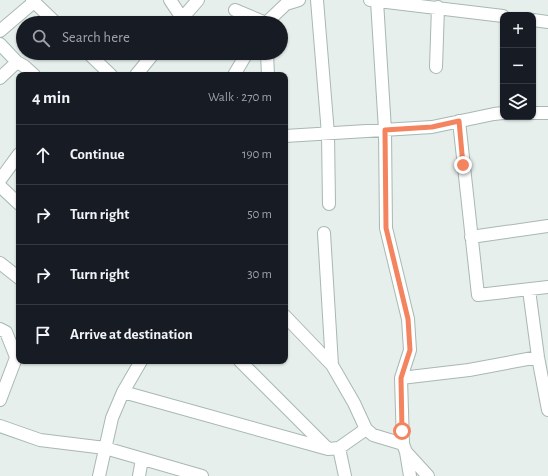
<!DOCTYPE html>
<html lang="en">
<head>
<meta charset="utf-8">
<style>
  body { margin:0; font-family:"Alegreya Sans",sans-serif; background:#20242c; color:#f1f3f6 }
  .controls { position:absolute; right:12px; top:12px; display:grid; overflow:hidden; border-radius:8px; box-shadow:0 1px 3px #0004 }
  .controls button { width:36px; height:36px; display:grid; place-items:center; padding:0; border:0; border-bottom:1px solid #363941; background:#171b24; color:#f1f3f6; font:20px sans-serif }
  .stop { position:absolute; width:12px; height:12px; margin:-9px; border:3px solid #f4845f; border-radius:50%; background:#fff }
  .stop.end { background:#f4845f; border-color:#fff; box-shadow:0 1px 4px #0008 }
  .list { margin:0; padding:0; list-style:none }
  h2 { display:flex; justify-content:space-between; align-items:center; height:52px; margin:0; padding:0 16px; font-size:17px }
  h2 small { font-size:13px; font-weight:400; color:#9ea1a6 }
  .list li { display:grid; grid-template-columns:26px 1fr auto; gap:12px; align-items:center; box-sizing:border-box; height:60px; padding:0 16px; border-top:1px solid #363941 }
  .list b { display:block; font-size:15px; white-space:nowrap }
  .list em { font-size:13px; font-style:normal; color:#9ea1a6 }
  .icon { flex:none; width:22px; height:22px; fill:none; stroke:currentColor; stroke-width:2; stroke-linecap:round; stroke-linejoin:round }
  .map { position:relative; flex:none; width:548px; height:476px; overflow:hidden }
  .search { position:absolute; background:#171b24; box-shadow:0 1px 3px #0004; left:16px; top:16px; width:272px; height:44px; display:flex; align-items:center; gap:10px; box-sizing:border-box; padding:0 14px; border-radius:22px; color:#9ea1a6; font-size:15px }
  .panel { position:absolute; background:#171b24; box-shadow:0 1px 3px #0004; left:16px; top:72px; width:272px; height:292px; border-radius:8px }
  .map>svg:first-child { display:block }
</style>
</head>
<body>
<div class="map">
<svg width="548" height="476" viewBox="0 0 548 476">
  <rect width="100%" height="100%" fill="#e6efeb"/>
  <g fill="none" stroke-linecap="round" stroke-linejoin="round">
    <!-- minor casing -->
    <g stroke="#a8b8b2" stroke-width="14">
      <path id="minor" d="M32 0 56 23
        M170 0 182 18
        M317 0 328 134 329 204
        M370 0 503 16
        M377 1 385 130 386 228 408 319 410 350 401 378
        M235 10 266 23 286 4 299 0
        M533 20 548 22
        M178 23 198 0
        M0 31 34 2
        M0 44 17 62
        M88 53 111 75
        M267 53 268 75
        M436 67 438 7
        M136 75 154 53
        M234 75 247 53
        M0 78 17 62 24 66 34 75
        M533 113H548
        M459 121 478 295 548 287
        M285 136 432 127 494 114 503 113
        M0 180 19 154
        M0 186 19 204
        M324 233 332 365
        M471 237 548 226
        M0 263 19 278
        M529 290 538 357 548 410
        M285 316 332 365 354 403 366 429 373 435 403 444 406 452 410 476
        M0 329 6 332 16 357
        M240 361 327 448
        M123 392 328 449 339 448 366 429
        M0 400 19 350
        M0 426 40 440 105 448 202 476
        M403 444 401 378 469 370 538 357
        M339 448 345 476
        M407 453 428 476
        M99 476 112 418 123 392 141 361
        M139 476 142 459"/>
    </g>
    <!-- minor -->
    <use href="#minor" stroke="#fff" stroke-width="12"/>
  </g>
  <g fill="none" stroke-linecap="round" stroke-linejoin="round">
    <!-- route -->
    <path stroke="#f4845f" stroke-width="5" d="M402 431 401 378 410 350 408 319 386 228 385 130 432 127 459 121 463 165"/>
  </g>
</svg>
<div class="controls">
<button>+</button>
<button>−</button>
<button><svg class="icon" aria-label="layers" viewBox="0 0 24 24"><path d="M12 4l9 5-9 5-9-5zM3 14l9 5 9-5"/></svg></button>
</div>
<div class="stop" style="left:402px;top:431px"></div>
<div class="stop end" style="left:463px;top:165px"></div>
<div class="search"><svg class="icon" aria-label="search" viewBox="0 0 24 24"><circle cx="10" cy="10" r="6"/><path d="M15 15l6 6"/></svg>Search here</div>
<section class="panel">
<h2>4 min<small>Walk · 270 m</small></h2>
<ul class="list">
<li><svg class="icon" aria-label="ahead" viewBox="0 0 24 24"><path d="M12 20V5M6 11l6-6 6 6"/></svg><div><b>Continue</b></div><em>190 m</em></li>
<li><svg class="icon" aria-label="right" viewBox="0 0 24 24"><path d="M7 20v-9h11M14 6l5 5-5 5"/></svg><div><b>Turn right</b></div><em>50 m</em></li>
<li><svg class="icon" aria-label="right" viewBox="0 0 24 24"><path d="M7 20v-9h11M14 6l5 5-5 5"/></svg><div><b>Turn right</b></div><em>30 m</em></li>
<li><svg class="icon" aria-label="arrive" viewBox="0 0 24 24"><path d="M6 21V4h12l-3 4 3 4H6"/></svg><div><b>Arrive at destination</b></div></li>
</ul>
</section>
</div>
</body>
</html>
